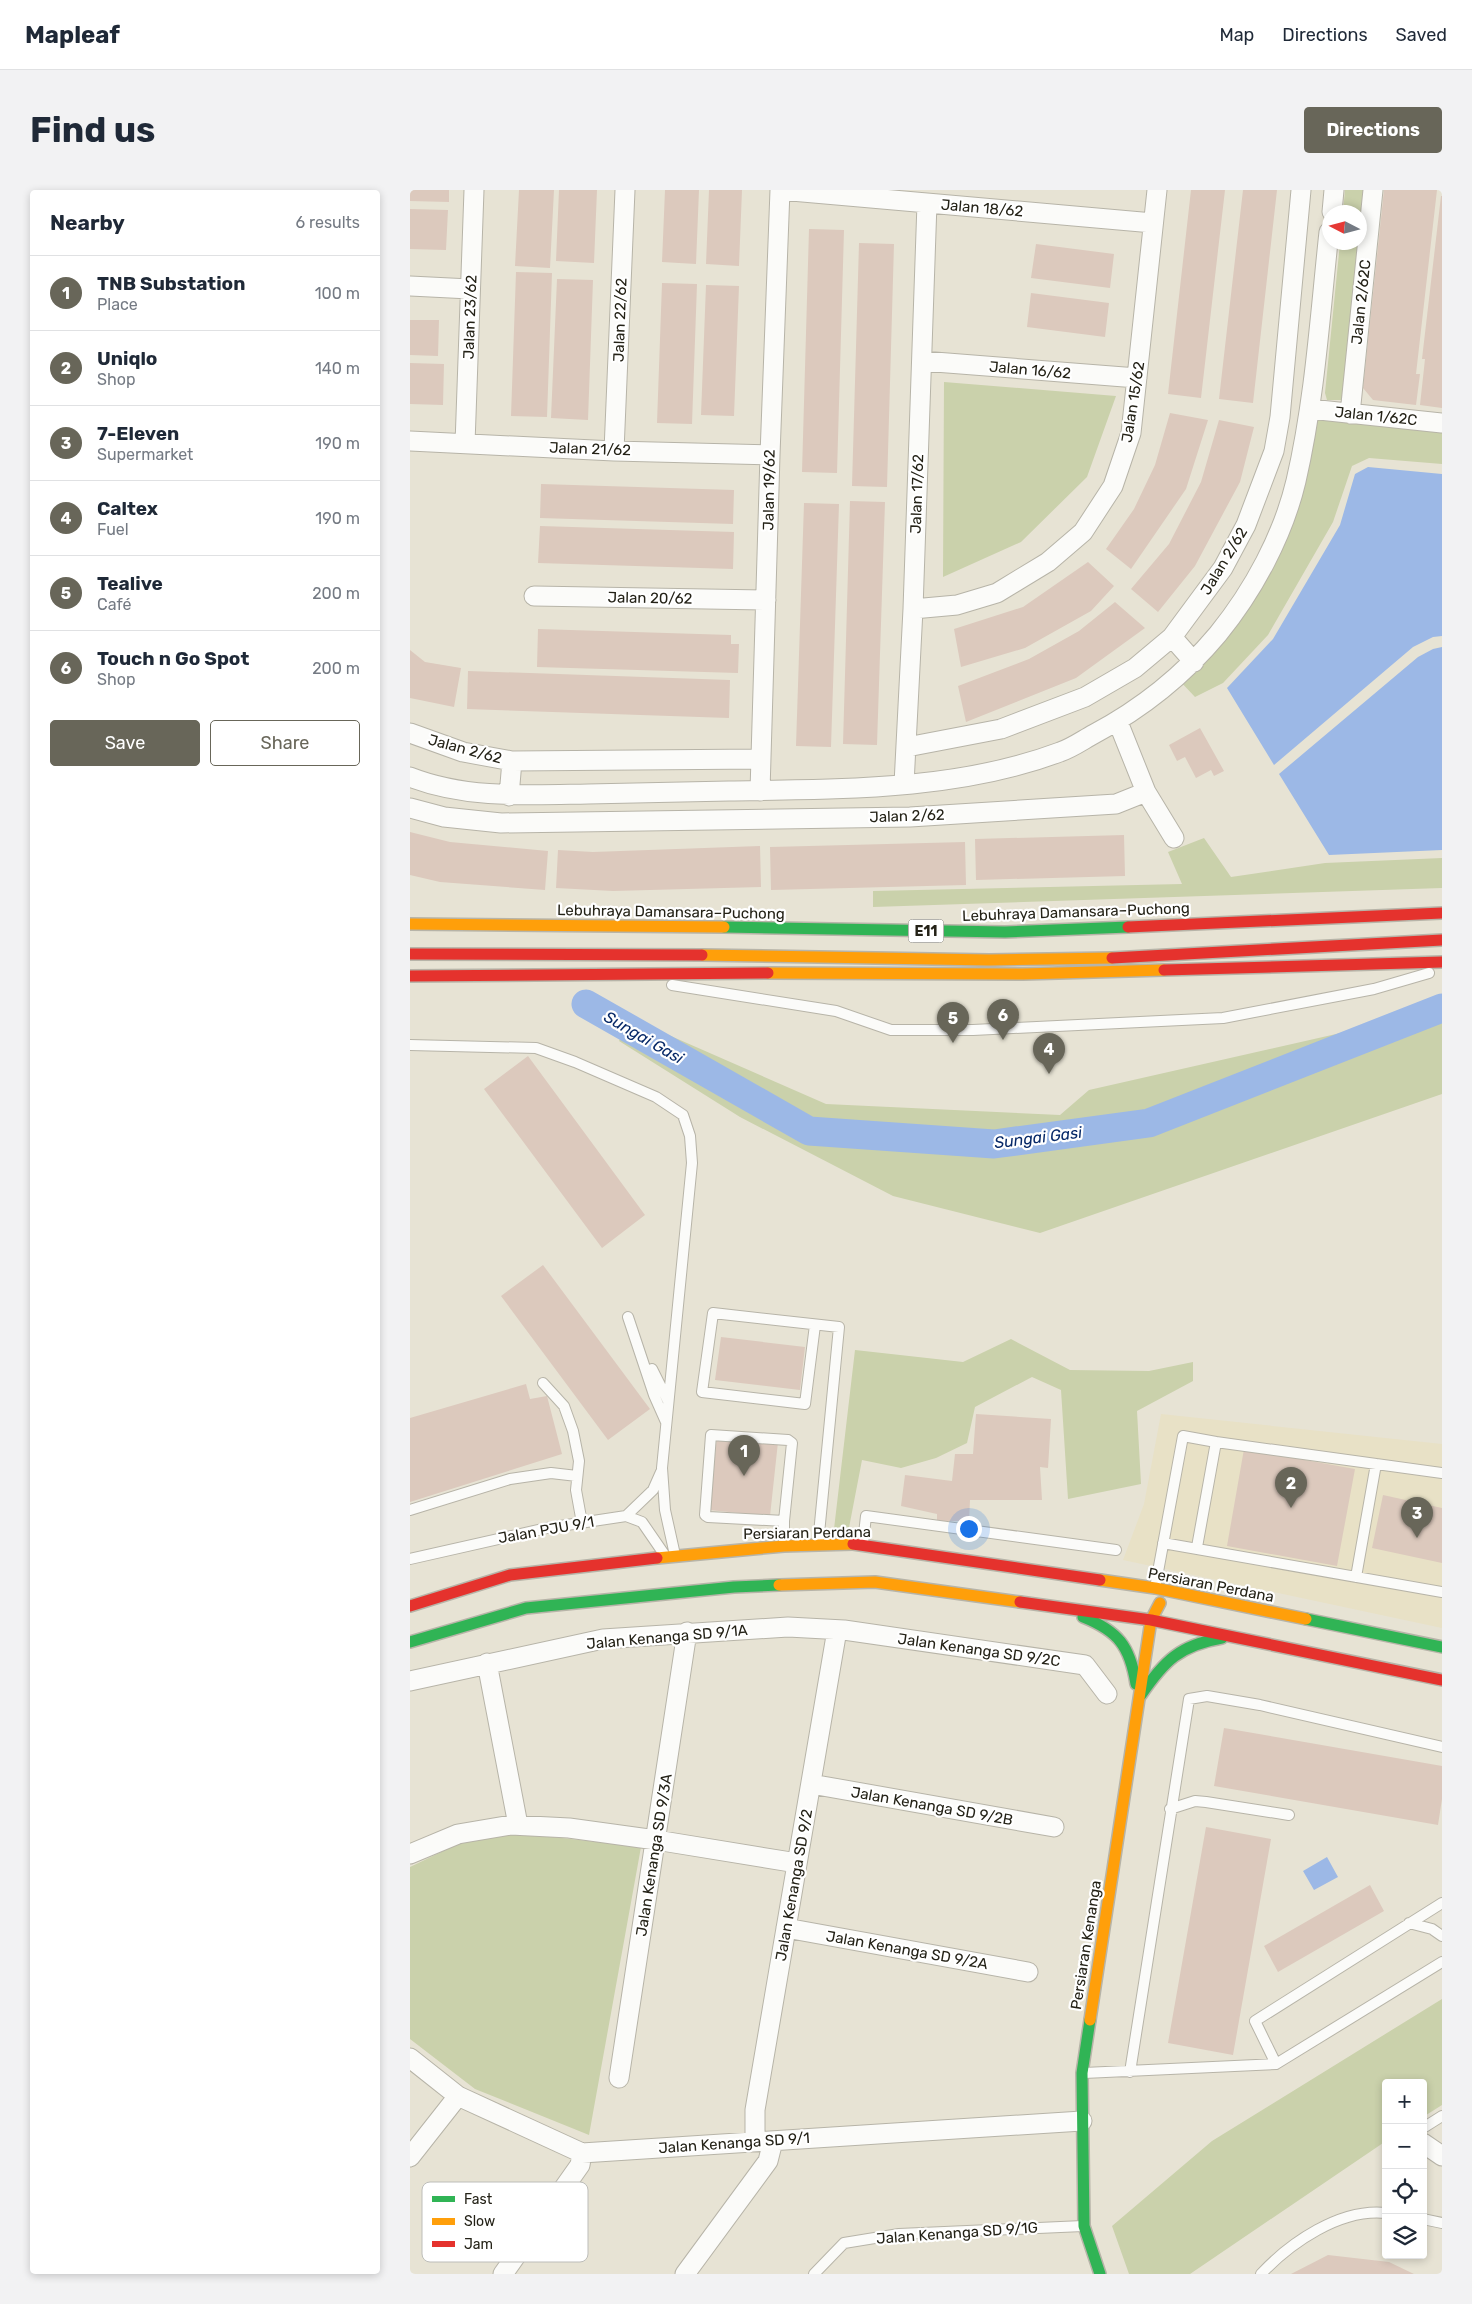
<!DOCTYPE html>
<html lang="en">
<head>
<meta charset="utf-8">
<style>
  body { margin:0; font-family:Rubik,sans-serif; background:#f2f2f3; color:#1f2937 }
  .controls { position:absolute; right:15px; bottom:15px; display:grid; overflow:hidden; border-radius:5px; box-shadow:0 2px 8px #0003 }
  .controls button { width:45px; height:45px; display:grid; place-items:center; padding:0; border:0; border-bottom:1px solid #e0e1e3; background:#fff; color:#1f2937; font:25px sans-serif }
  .compass { position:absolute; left:912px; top:15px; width:45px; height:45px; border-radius:50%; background:#fff; box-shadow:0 2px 8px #0003; rotate:276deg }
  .you { position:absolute; left:558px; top:1338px; width:18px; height:18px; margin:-12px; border:4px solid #fff; border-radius:50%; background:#1a73e8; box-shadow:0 0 0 8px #1a73e833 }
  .badge { display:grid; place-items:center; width:32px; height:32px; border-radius:50%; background:#686659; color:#fff; font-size:16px; font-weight:700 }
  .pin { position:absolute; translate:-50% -41px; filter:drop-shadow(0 1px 2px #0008) }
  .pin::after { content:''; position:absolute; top:26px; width:18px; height:15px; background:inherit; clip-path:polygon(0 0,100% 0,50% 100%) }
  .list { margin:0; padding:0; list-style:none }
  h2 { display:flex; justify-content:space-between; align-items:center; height:65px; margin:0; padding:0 20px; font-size:21px }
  h2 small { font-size:16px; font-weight:400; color:#747a83 }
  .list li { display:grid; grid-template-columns:32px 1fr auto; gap:15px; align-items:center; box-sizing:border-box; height:75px; padding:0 20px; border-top:1px solid #e0e1e3 }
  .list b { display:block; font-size:19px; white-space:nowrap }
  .list p { margin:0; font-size:16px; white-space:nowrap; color:#747a83 }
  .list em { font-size:16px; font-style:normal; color:#747a83 }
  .actions { display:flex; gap:10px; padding:15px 20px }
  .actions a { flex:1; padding:11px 0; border:1px solid #686659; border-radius:5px; text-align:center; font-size:18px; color:#686659 }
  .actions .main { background:#686659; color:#fff }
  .icon { flex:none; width:28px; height:28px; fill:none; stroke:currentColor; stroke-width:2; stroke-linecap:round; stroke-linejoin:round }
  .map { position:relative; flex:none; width:1032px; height:2084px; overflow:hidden; border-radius:5px }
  header { display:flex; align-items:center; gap:30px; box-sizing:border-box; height:70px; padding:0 25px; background:#fff; border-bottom:1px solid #e0e1e3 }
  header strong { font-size:24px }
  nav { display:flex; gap:28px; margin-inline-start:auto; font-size:18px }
  .intro { display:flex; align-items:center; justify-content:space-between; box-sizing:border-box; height:120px; padding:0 30px }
  h1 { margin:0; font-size:35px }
  .button { padding:12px 22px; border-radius:5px; background:#686659; color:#fff; font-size:18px; font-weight:700 }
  main { display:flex; gap:30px; padding:0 30px }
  aside { flex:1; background:#fff; border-radius:5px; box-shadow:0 2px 8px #0003 }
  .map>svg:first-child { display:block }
</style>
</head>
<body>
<header>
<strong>Mapleaf</strong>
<nav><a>Map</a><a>Directions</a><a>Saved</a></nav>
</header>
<div class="intro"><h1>Find us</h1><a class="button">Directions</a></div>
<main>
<aside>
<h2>Nearby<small>6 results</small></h2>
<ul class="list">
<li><span class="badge">1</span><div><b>TNB Substation</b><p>Place</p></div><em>100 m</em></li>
<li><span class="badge">2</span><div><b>Uniqlo</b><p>Shop</p></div><em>140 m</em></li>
<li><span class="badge">3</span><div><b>7-Eleven</b><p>Supermarket</p></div><em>190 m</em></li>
<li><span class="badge">4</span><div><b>Caltex</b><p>Fuel</p></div><em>190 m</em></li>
<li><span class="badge">5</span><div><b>Tealive</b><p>Café</p></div><em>200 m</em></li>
<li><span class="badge">6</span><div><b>Touch n Go Spot</b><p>Shop</p></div><em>200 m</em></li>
</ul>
<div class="actions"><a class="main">Save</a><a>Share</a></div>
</aside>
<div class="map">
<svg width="1032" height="2084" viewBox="0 0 1032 2084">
  <rect width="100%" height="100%" fill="#e7e3d4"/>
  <!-- built -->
  <path fill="#e8e1c6" d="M751 1224 1032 1254V1438L713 1370 734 1314Z"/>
  <!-- green -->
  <path fill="#cad1ab" d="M935 0H953L950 35 949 22H933Z
    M930 53H948L933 203 932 210H917L915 203Z
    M534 192 706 206 677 287 611 352 533 387Z
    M903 222 1032 234V274L959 268 942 276 923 332 858 445 813 493 785 507 768 489 855 379Z
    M794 648 821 687 915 673 1032 668V698L463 717V701L772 694 758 662Z
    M1032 820V904L630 1043 483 1006 330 927 209 851 222 829 416 914 650 925 679 900Z
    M601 1149 660 1180 739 1181 783 1172V1191L727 1221 731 1294 658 1309 651 1200 622 1187 565 1217 557 1253 526 1268 491 1278 452 1270 438 1343 424 1339 445 1160 553 1172Z
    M108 1643 231 1657 179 1945 65 1899 0 1849V1677L52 1652Z
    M1032 1809V1915L1013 1927V1893H976V1951L780 2084H719L702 2036 802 1951Z"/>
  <!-- water -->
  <path fill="#9cb8e6" d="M958 277 1032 284V446L1023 447 1003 457 864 575 817 498 863 449 930 335 945 284Z
    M1032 457V660L919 665 869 584 1008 467 1023 459Z
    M917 1667 928 1687 904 1700 893 1681Z"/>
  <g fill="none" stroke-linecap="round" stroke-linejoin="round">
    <!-- river -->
    <path stroke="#9cb8e6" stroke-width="29" d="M176 814 399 941 584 954 739 933 1032 818"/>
  </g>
  <!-- building -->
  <path fill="#dcc9bd" d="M0 0H39V12L0 11Z
    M109 0H144L140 78 105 76Z
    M149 0H187L184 73 146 71Z
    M255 0H289L286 74 252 72Z
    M299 0H332L329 76 296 74Z
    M781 0H815L791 208 758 204Z
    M833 0H867L843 213 809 209Z
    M974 0H1027L1006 184H1010L1006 215 963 210 953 198Z
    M1031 6H1032V218L1010 215 1015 169H1012Z
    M0 19 38 20 36 60 0 59Z
    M399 39 434 40 427 283 392 282Z
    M449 53 484 54 477 297 442 296Z
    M626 54 704 64 700 98 621 88Z
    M106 82 142 83 137 227 101 226Z
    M147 89 183 90 178 230 141 228Z
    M252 93 287 94 282 234 247 233Z
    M296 95 329 96 324 226 291 225Z
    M621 103 699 113 695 147 617 137Z
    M0 130H29L28 166 0 165Z
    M0 173 34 174 33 215 0 214Z
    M760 223 798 230 776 299 721 379 696 359 724 319 745 275Z
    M809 230 844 237 830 292 785 376 748 422 721 399 759 354 791 292Z
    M131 294 324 300 323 334 130 328Z
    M440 311 475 312 467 555 433 554Z
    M394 313 429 314 421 557 386 556Z
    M130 336 324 342 323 379 128 373Z
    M678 372 704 396 681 421 615 458 551 477 544 439 613 417Z
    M705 412 735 438 666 488 556 532 548 496 619 469 669 441Z
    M128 439 321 445V454H329L328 483 127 477Z
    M0 460 15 472 51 478 44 517 0 508Z
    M58 481 320 490 319 528 57 519Z
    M790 538 814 581 804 586 801 580 786 588 775 567 767 571 759 555Z
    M0 642 40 652 138 661 135 700 30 692 0 685Z
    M714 645 715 686 566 690 565 649Z
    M555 652 556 695 361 700 360 657Z
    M350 656 351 697 203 701 146 698 148 660 183 662Z
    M118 866 235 1025 192 1058 74 899Z
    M133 1075 240 1219 198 1250 91 1106Z
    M311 1147 395 1157 390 1200 305 1190Z
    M116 1194 120 1209 137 1206 152 1264 0 1312V1228Z
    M566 1224 641 1229 638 1278 630 1277 632 1310H560L559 1331H527V1324L491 1316 495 1285 542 1291 545 1264H563Z
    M307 1247 368 1252 360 1326 299 1320Z
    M834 1259 945 1279 927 1376 817 1356Z
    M973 1305 1032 1318V1373L962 1358Z
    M814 1538 1032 1576V1609L1028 1635 804 1596Z
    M796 1637 861 1649 823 1865 758 1853Z
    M960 1695 974 1721 868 1782 854 1756Z
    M918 2065 979 2072 1004 2084H881Z"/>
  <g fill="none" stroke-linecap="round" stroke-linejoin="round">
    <!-- lane casing -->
    <g stroke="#b7b4a8" stroke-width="12">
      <path id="lane" d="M262 795 426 821 481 840H563L813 828 964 799 1019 783
        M0 855 126 858 165 872 246 907 273 925 280 946 282 973 252 1278 255 1320 265 1365
        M218 1127 244 1205 256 1232
        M405 1135 395 1214 292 1202 303 1123 429 1137 408 1354
        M242 1179 258 1211
        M133 1193 154 1216 163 1241 169 1271 166 1300 172 1333
        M806 1252 1032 1283
        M0 1320 100 1289 141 1283 167 1286
        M216 1326 243 1300 251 1282
        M374 1331 298 1327 295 1325 301 1245 378 1250 382 1253 374 1331V1355
        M453 1353 456 1326 706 1360
        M753 1353 1032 1402
        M0 1369 137 1338 216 1326 232 1332 254 1364
        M946 1387 966 1274
        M745 1398 773 1246 806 1252 787 1357
        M760 1619 785 1611 796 1612 879 1625
        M999 1733 1022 1739 1032 1746
        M866 1874 845 1831 1032 1713
        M720 1882 779 1509 797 1506 850 1515 1032 1557
        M674 1883 866 1874 1032 1772
        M1013 1938 1032 1926
        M1013 2029 1032 2033
        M404 2084 434 2053 489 2044 673 2036
        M851 2084C880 2053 930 2018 976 2023"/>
    </g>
    <!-- street casing -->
    <g stroke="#b7b4a8" stroke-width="21">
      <path id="street" d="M370 0 743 33
        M922 22 924 0
        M0 96 60 99
        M512 171 727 188
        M900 219 1032 233
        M940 224 963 0
        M0 251 204 261 360 265
        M55 254 64 0
        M204 261 215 0
        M124 406 356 410
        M503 419 547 415 587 403 638 372 673 342 703 296 721 243 747 0
        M762 447 784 472
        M0 543 53 562 102 571 351 569
        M497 557 591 539 675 507 725 478 762 447 813 378 836 335 864 261 870 227 891 0
        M0 587C56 609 119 605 178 604 225 603 272 602 319 601 429 599 546 601 650 562 662 558 673 550 684 544 733 518 772 487 808 444 843 401 873 346 886 291 905 209 910 125 919 42
        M494 594 503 419 517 13
        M350 601 360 265 370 0
        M736 602 764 648
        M99 606 102 571
        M0 618 34 627 91 633 500 627 706 614 736 602 708 532
        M77 1473 108 1635
        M0 1491 193 1449 378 1437 434 1440 675 1475 697 1504
        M401 1594 644 1637
        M0 1664 48 1644 101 1635 159 1638 246 1650 387 1673
        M376 1738 618 1782
        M0 1868 48 1906 172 1963 672 1931
        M209 1888 277 1442
        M345 1952V1920L427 1440
        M1013 1953 1032 1966
        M0 1967 48 1906
        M93 2084 170 1975 172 1963
        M275 2084 358 1971 363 1951"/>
    </g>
    <!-- fast casing -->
    <g stroke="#b7b4a8" stroke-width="14">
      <path id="fast" d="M314 737 595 742 718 737
        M673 1427C708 1441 720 1456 726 1494
        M896 1429 1032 1457
        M0 1452 116 1418 324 1397 369 1395
        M731 1505C754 1471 770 1455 812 1448
        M680 1830 672 1883 674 2036 690 2084"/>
    </g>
    <!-- slow casing -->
    <g stroke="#b7b4a8" stroke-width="14">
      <path id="slow" d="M0 734 314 737
        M292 765 579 770 702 768
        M358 783 613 784 754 780
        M247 1368 374 1356 443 1354
        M690 1390 745 1398 896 1429
        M369 1395 465 1392 610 1412
        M680 1830 741 1430 750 1413"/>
    </g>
    <!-- jam casing -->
    <g stroke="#b7b4a8" stroke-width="14">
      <path id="jam" d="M718 737 1032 723
        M0 764 292 765
        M702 768 1032 750
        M754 780 1032 772
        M0 786 358 783
        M443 1354 690 1390
        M610 1412 741 1430 1032 1490
        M0 1416 100 1385 247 1368"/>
    </g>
    <!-- lane -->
    <use href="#lane" stroke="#fbfbf9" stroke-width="10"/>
    <!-- street -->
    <use href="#street" stroke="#fbfbf9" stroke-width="19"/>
    <!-- fast -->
    <use href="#fast" stroke="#30b455" stroke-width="11"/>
    <!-- slow -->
    <use href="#slow" stroke="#ff9f0a" stroke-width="11"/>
    <!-- jam -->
    <use href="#jam" stroke="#e5322d" stroke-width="11"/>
  </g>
  <g text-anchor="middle" stroke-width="4.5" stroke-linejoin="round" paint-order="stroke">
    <!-- shield labels -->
    <rect fill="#fff" stroke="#66645d" stroke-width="1" x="498.5" y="729.5" width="35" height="23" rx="4"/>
    <g font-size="14" font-weight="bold" fill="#242217">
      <text x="516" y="746">E11</text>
    </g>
    <!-- street labels -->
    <g font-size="15" fill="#242217" stroke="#fff">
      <text transform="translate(572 18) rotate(5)" y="5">Jalan 18/62</text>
      <text transform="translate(951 112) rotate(-84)" y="5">Jalan 2/62C</text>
      <text transform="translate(60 127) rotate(-88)" y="5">Jalan 23/62</text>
      <text transform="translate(210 130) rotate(-88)" y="5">Jalan 22/62</text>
      <text transform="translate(620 180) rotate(5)" y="5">Jalan 16/62</text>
      <text transform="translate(723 212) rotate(-81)" y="5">Jalan 15/62</text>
      <text transform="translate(966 226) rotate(6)" y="5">Jalan 1/62C</text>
      <text transform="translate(180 259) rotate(2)" y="5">Jalan 21/62</text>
      <text transform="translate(359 300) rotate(-89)" y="5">Jalan 19/62</text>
      <text transform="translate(507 304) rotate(-88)" y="5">Jalan 17/62</text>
      <text transform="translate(814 371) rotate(-59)" y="5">Jalan 2/62</text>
      <text transform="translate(240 408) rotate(1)" y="5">Jalan 20/62</text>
      <text transform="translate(55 559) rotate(15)" y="5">Jalan 2/62</text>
      <text transform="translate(497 626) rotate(-2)" y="5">Jalan 2/62</text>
      <text transform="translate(261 722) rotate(1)" y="5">Lebuhraya Damansara–Puchong</text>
      <text transform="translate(666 722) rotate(-2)" y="5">Lebuhraya Damansara–Puchong</text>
      <text transform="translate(136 1340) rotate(-10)" y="5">Jalan PJU 9/1</text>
      <text transform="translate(397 1343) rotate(-1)" y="5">Persiaran Perdana</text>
      <text transform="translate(801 1395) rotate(11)" y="5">Persiaran Perdana</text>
      <text transform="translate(257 1447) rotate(-5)" y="5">Jalan Kenanga SD 9/1A</text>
      <text transform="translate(569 1460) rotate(8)" y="5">Jalan Kenanga SD 9/2C</text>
      <text transform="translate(522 1616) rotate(10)" y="5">Jalan Kenanga SD 9/2B</text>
      <text transform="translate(244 1665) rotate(-81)" y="5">Jalan Kenanga SD 9/3A</text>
      <text transform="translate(384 1695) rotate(-80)" y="5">Jalan Kenanga SD 9/2</text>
      <text transform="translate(676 1755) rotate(-81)" y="5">Persiaran Kenanga</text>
      <text transform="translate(497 1760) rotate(10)" y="5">Jalan Kenanga SD 9/2A</text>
      <text transform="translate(324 1953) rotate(-4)" y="5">Jalan Kenanga SD 9/1</text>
      <text transform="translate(547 2043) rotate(-4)" y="5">Jalan Kenanga SD 9/1G</text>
    </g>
    <!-- water labels -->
    <g font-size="16" font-style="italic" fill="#072968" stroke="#fff">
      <text transform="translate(234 847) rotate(30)" y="6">Sungai Gasi</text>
      <text transform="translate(628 947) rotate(-7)" y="6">Sungai Gasi</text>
    </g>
  </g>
  <!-- legend -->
  <rect x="12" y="1992" width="166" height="80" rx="8" fill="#fff" stroke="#bdbdb9" stroke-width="1"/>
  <rect x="22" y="2006" width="23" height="6" fill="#30b455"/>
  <rect x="22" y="2028" width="23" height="7" fill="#ff9f0a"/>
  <rect x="22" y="2051" width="23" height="6" fill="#e5322d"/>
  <g font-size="14" fill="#242217">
    <text x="54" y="2014">Fast</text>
    <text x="54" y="2036">Slow</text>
    <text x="54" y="2059">Jam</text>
  </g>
</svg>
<div class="controls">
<button>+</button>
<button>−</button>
<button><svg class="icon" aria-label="locate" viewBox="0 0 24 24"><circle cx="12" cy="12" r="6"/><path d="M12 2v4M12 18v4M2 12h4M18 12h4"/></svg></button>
<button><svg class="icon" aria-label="layers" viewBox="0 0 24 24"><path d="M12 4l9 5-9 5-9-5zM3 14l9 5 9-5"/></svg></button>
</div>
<svg class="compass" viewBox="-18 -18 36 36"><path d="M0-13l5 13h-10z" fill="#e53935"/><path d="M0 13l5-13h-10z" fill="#747a83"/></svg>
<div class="you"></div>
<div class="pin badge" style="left:334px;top:1286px">1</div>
<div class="pin badge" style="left:881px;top:1318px">2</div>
<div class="pin badge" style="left:1007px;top:1348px">3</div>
<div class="pin badge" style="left:639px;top:884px">4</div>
<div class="pin badge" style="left:543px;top:853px">5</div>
<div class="pin badge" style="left:593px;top:850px">6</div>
</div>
</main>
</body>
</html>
